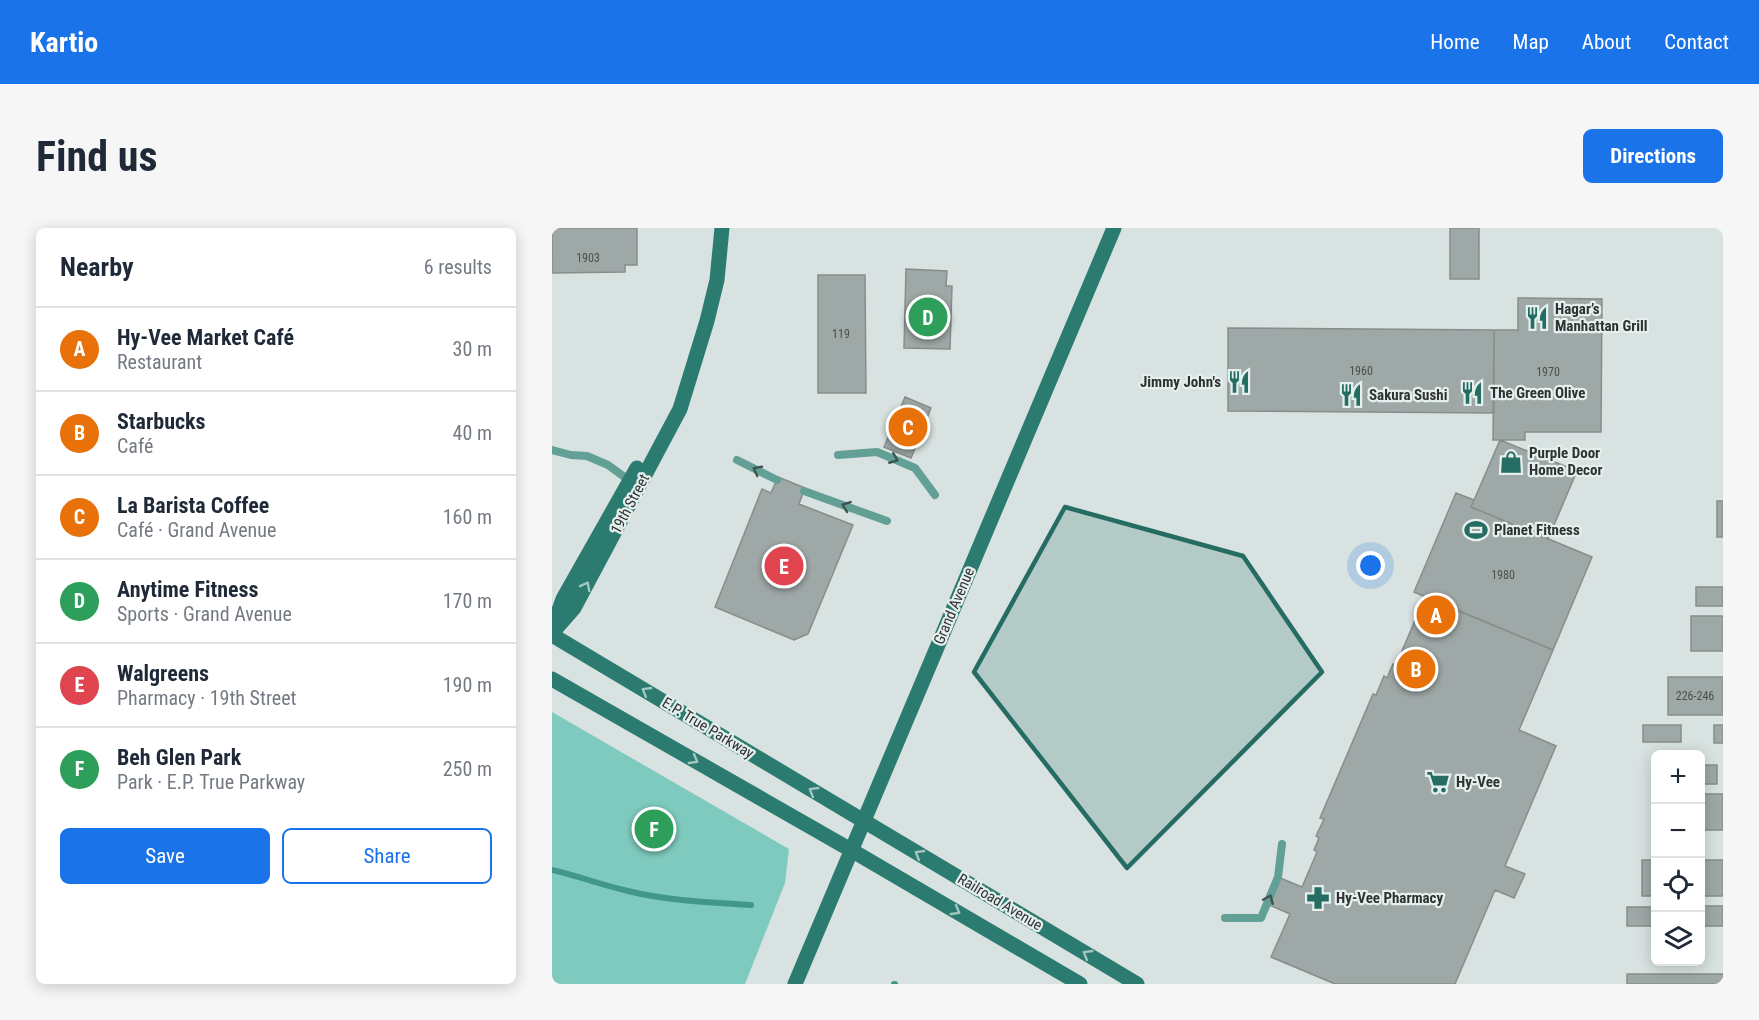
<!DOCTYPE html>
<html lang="en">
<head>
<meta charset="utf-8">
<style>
  body { margin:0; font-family:"Roboto Condensed",sans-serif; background:#f6f6f7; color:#1f2937 }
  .controls { position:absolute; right:18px; bottom:18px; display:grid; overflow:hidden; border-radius:9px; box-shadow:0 3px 15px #0003 }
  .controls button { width:54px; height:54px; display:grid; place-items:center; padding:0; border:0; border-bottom:2px solid #e0e1e3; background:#fff; color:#1f2937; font:30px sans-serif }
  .you { position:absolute; left:819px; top:338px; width:21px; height:21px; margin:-15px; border:4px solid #fff; border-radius:50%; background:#1a73e8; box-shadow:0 0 0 9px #1a73e833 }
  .badge { display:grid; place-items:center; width:39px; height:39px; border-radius:50%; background:#1a73e8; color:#fff; font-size:20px; font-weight:700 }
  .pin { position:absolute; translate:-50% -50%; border:3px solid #fff; box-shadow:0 2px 6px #0006 }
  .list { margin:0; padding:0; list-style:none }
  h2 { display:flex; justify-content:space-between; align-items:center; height:78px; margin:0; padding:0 24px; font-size:26px }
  h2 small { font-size:20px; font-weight:400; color:#747a83 }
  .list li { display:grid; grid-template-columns:39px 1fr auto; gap:18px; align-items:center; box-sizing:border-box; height:84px; padding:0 24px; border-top:2px solid #e0e1e3 }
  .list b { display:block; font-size:22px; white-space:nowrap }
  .list p { margin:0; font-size:20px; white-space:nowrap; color:#747a83 }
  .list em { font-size:20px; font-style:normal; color:#747a83 }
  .actions { display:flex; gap:12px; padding:18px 24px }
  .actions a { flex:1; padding:14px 0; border:2px solid #1a73e8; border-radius:9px; text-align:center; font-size:21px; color:#1a73e8 }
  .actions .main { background:#1a73e8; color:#fff }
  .icon { flex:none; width:33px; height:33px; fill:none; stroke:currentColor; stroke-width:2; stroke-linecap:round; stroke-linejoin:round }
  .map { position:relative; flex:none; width:1171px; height:756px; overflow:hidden; border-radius:9px }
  header { display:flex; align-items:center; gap:36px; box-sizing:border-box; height:84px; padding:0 30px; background:#1a73e8; color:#fff }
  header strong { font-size:28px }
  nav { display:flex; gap:33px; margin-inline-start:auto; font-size:21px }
  .intro { display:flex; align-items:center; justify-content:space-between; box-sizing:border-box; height:144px; padding:0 36px }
  h1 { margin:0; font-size:42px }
  .button { padding:15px 27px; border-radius:9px; background:#1a73e8; color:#fff; font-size:21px; font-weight:700 }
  main { display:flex; gap:36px; padding:0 36px }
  aside { flex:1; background:#fff; border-radius:9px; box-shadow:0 3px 15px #0003 }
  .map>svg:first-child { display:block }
</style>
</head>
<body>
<header>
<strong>Kartio</strong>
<nav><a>Home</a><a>Map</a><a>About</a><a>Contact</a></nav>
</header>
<div class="intro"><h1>Find us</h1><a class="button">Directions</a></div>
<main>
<aside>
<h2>Nearby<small>6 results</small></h2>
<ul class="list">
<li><span class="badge" style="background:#e8710a">A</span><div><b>Hy-Vee Market Café</b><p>Restaurant</p></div><em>30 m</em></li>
<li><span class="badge" style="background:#e8710a">B</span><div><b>Starbucks</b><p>Café</p></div><em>40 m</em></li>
<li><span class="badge" style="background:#e8710a">C</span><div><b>La Barista Coffee</b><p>Café · Grand Avenue</p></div><em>160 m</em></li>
<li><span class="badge" style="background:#2e9e5b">D</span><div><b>Anytime Fitness</b><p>Sports · Grand Avenue</p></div><em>170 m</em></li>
<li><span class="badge" style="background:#e0444e">E</span><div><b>Walgreens</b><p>Pharmacy · 19th Street</p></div><em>190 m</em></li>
<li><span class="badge" style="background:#2e9e5b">F</span><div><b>Beh Glen Park</b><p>Park · E.P. True Parkway</p></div><em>250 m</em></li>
</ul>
<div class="actions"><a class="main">Save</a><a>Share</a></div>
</aside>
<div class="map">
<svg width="1171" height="756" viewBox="0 0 1171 756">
  <rect width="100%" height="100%" fill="#d8e2e0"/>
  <!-- green -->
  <path fill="#7ecabe" d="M0 484 237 621 233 655 193 756H0Z"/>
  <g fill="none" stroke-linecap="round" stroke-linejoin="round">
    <!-- stream -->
    <path stroke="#41978b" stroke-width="6" d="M0 642C26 648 50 657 76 663 116 673 159 674 199 677
      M342 756H343"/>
  </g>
  <!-- building -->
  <path fill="#9ea8a6" stroke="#858e8c" stroke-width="1.5" d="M0 0H85V37H73V44L0 45Z
    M898 0H927V51H898Z
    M354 41 395 43 394 58H400L398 121 352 120Z
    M266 47H313L314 165H266Z
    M966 70 1050 71 1049 204H973V212H941L942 102H966Z
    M676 100 942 102V185L676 183Z
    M353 169 379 180 359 230 332 219Z
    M948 212 1025 243 996 311 919 279Z
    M226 249 253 260 247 276 301 297 256 406 242 412 163 379 210 261 219 265Z
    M904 265 922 272 919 279 1040 329 1001 422 862 364Z
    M1165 273H1171V309H1165Z
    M1144 359H1171V378H1144Z
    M873 369 1001 422 967 502 1004 518 953 638 973 646 962 670 943 662 903 756H783L719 729 738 686 715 676 726 649 750 659 765 624 762 622 767 610 764 608 772 591 768 590 821 466 824 467 832 448 835 450 841 436 844 437Z
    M1139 388H1171V423H1139Z
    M1116 449H1171V487H1116Z
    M1091 497H1129V514H1091Z
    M1162 497H1171V515H1162Z
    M1148 537H1165V556H1148Z
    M1101 565H1104V602H1101Z
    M1148 566H1171V602H1148Z
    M1090 632H1104V668H1090Z
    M1148 632H1171V668H1148Z
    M1148 678H1171V698H1148Z
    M1075 679H1104V698H1075Z
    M1109 734H1147V737H1109Z
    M1075 746H1171V756H1075Z"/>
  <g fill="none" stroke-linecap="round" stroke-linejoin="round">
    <!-- lane -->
    <path stroke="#629f95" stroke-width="8" d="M0 222 19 227 35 228 56 237 78 253
      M286 227 325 224 363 240 383 267
      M185 232 225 252
      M252 263 335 293
      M673 690H709L726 649 730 616"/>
    <!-- secondary -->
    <path stroke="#2b7b70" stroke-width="15" d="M0 401 11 371 85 240
      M0 405 22 380 128 181 155 93 165 52 170 0
      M0 407 585 756
      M0 451 299 622 528 756
      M243 756 562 0"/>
  </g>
  <!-- one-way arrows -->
  <defs><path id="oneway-chevron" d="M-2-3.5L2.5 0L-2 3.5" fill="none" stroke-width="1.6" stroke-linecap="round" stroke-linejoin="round" transform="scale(1.5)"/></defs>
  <g stroke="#3e5350">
    <use href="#oneway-chevron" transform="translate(342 231) rotate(22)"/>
    <use href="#oneway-chevron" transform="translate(205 242) rotate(-153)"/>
    <use href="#oneway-chevron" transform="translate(294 278) rotate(-160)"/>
    <use href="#oneway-chevron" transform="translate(717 671) rotate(-67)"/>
  </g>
  <g stroke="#a4c6c1">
    <use href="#oneway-chevron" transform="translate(34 358) rotate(-62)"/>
    <use href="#oneway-chevron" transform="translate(94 463) rotate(-149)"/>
    <use href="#oneway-chevron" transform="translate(142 532) rotate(30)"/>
    <use href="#oneway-chevron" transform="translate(261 563) rotate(-149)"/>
    <use href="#oneway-chevron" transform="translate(367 626) rotate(-149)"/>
    <use href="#oneway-chevron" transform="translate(404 683) rotate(30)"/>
    <use href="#oneway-chevron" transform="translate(535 726) rotate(-149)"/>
  </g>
  <!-- marked area -->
  <path fill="#256c63" fill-opacity="0.2" stroke="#256c63" stroke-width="4.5" stroke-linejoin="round" d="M513 279 691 328 770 444 575 640 422 444Z"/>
  <!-- icons -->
  <defs>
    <g id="restaurant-bare" transform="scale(1.8)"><path d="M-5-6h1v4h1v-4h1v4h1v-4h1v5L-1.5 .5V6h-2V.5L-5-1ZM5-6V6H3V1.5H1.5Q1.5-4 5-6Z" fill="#256c63" stroke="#e5efed" stroke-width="2.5" paint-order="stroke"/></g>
    <g id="shop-bare" transform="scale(1.8)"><path d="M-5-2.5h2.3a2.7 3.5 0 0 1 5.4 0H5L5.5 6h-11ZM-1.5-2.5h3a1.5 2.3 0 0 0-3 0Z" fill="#256c63" stroke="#e5efed" stroke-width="2.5" paint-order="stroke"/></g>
    <g id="stadium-bare" transform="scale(1.8)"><path d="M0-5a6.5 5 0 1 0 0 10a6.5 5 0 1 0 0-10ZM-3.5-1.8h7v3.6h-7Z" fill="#256c63" stroke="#e5efed" stroke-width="2.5" paint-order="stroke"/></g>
    <g id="supermarket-bare" transform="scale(1.8)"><path d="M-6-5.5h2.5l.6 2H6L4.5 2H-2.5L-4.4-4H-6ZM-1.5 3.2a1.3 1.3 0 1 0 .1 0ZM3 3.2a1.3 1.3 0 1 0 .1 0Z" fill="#256c63" stroke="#e5efed" stroke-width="2.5" paint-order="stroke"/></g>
    <g id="pharmacy-bare" transform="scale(1.8)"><path d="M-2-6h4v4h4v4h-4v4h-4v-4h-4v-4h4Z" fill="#256c63" stroke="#e5efed" stroke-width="2.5" paint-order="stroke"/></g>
  </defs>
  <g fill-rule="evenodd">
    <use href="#restaurant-bare" x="985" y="90"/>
    <use href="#restaurant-bare" x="687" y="154"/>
    <use href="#restaurant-bare" x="920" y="165"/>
    <use href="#restaurant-bare" x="799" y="167"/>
    <use href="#shop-bare" x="959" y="234"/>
    <use href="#stadium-bare" x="924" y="302"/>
    <use href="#supermarket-bare" x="886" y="554"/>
    <use href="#pharmacy-bare" x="766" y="670"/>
  </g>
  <g text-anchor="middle" stroke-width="4.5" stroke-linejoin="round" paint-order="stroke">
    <!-- number labels -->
    <g font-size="12" fill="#4b504f">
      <text x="36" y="34">1903</text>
      <text x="289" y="110">119</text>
      <text x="809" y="147">1960</text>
      <text x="996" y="148">1970</text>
      <text x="951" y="351">1980</text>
      <text x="1143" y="472">226-246</text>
    </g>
    <!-- poi labels -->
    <g font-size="15" font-weight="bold" fill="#2f3232" stroke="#e5efed" text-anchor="start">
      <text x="1003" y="86">Hagar’s<tspan x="1003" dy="17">Manhattan Grill</tspan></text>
      <text x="669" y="159" text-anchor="end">Jimmy John's</text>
      <text x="938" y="170">The Green Olive</text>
      <text x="817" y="172">Sakura Sushi</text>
      <text x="977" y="230">Purple Door<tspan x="977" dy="17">Home Decor</tspan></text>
      <text x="942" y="307">Planet Fitness</text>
      <text x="904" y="559">Hy-Vee</text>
      <text x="784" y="675">Hy-Vee Pharmacy</text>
    </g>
    <!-- street labels -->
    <g font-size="15" fill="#2f3232" stroke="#e5efed">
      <text transform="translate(78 276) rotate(-62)" y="5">19th Street</text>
      <text transform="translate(402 378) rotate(-67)" y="5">Grand Avenue</text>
      <text transform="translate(156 500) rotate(31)" y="5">E.P. True Parkway</text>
      <text transform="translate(448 674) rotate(31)" y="5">Railroad Avenue</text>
    </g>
  </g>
</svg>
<div class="controls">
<button>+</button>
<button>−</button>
<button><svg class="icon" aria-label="locate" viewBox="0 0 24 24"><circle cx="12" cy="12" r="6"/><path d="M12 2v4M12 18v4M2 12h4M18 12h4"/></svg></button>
<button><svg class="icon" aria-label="layers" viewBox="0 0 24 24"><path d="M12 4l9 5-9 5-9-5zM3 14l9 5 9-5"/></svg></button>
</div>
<div class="you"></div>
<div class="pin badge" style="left:884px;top:387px;background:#e8710a">A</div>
<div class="pin badge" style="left:864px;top:441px;background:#e8710a">B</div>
<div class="pin badge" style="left:356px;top:199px;background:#e8710a">C</div>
<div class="pin badge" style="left:376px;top:89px;background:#2e9e5b">D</div>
<div class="pin badge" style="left:232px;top:338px;background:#e0444e">E</div>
<div class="pin badge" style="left:102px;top:601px;background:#2e9e5b">F</div>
</div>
</main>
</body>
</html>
